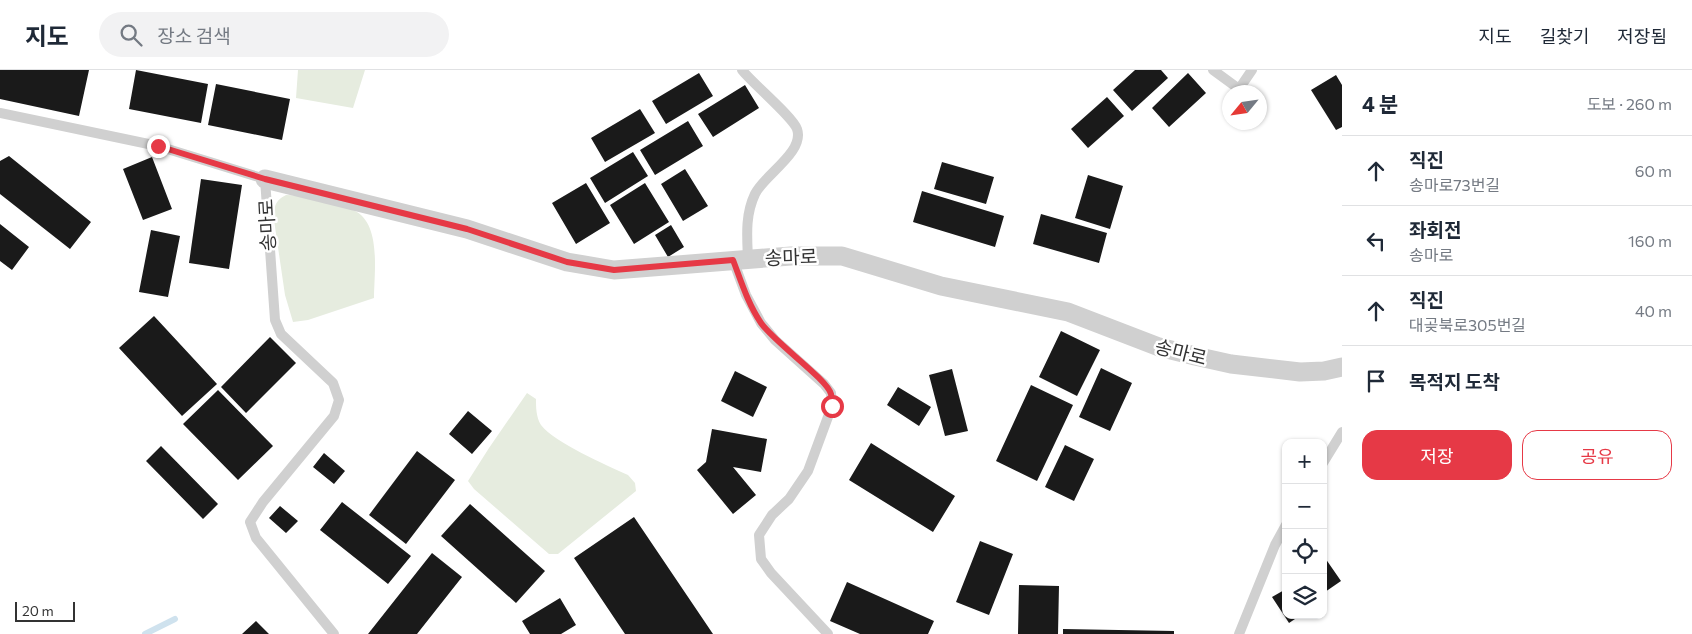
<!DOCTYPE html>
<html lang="ko">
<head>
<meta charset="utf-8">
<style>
  body { margin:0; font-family:Commissioner,"Noto Sans KR",sans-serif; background:#f2f2f3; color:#1f2937 }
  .controls { position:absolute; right:15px; bottom:15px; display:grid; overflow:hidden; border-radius:10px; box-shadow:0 1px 4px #0004 }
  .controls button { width:45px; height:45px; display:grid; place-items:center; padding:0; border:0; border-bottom:1px solid #e0e1e3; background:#fff; color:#1f2937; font:25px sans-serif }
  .compass { position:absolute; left:1222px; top:15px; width:45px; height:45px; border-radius:50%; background:#fff; box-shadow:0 1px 4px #0004; rotate:241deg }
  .scale { position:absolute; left:15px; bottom:12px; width:60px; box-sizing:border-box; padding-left:5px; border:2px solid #333; border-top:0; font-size:14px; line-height:18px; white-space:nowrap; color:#333; -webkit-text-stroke:4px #fff; paint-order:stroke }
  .stop { position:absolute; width:15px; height:15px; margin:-11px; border:4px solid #e63946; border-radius:50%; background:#fff }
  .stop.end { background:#e63946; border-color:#fff; box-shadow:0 1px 5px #0008 }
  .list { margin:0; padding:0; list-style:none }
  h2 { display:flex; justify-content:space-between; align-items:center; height:65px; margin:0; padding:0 20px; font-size:21px }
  h2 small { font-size:16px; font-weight:400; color:#747a83 }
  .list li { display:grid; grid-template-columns:32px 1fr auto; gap:15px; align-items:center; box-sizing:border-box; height:70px; padding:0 20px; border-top:1px solid #e0e1e3 }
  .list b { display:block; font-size:19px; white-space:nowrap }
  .list p { margin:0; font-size:16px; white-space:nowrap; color:#747a83 }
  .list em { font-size:16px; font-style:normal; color:#747a83 }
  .actions { display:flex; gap:10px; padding:15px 20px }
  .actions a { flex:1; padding:11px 0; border:1px solid #e63946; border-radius:15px; text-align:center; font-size:18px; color:#e63946 }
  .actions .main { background:#e63946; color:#fff }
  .icon { flex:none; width:28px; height:28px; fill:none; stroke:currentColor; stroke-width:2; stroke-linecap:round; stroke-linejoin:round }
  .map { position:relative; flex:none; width:1342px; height:564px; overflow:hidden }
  header { display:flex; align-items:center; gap:30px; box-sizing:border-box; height:70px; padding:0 25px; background:#fff; border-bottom:1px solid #e0e1e3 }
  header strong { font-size:24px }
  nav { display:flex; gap:28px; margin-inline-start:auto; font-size:18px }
  .search { width:350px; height:45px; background:#f2f2f3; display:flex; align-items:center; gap:12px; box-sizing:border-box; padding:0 18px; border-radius:28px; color:#747a83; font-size:19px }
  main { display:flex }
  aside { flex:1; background:#fff }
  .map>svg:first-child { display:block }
</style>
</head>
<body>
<header>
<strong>지도</strong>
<div class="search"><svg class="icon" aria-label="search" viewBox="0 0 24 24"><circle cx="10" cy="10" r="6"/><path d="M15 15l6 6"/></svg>장소 검색</div>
<nav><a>지도</a><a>길찾기</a><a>저장됨</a></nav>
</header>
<main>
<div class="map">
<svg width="1342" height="564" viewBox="0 0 1342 564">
  <rect width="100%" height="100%" fill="#fff"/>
  <!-- green -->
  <path fill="#e6ecdf" d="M298 0H365L353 38 296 28Z
    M286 125C301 125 316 130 331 134 338 136 346 137 353 140 382 152 374 203 374 228L308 250 293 252 285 225 274 150C274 138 274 131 286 125Z
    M527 323 536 329C536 337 536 347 541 355 555 373 606 395 628 405L635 413 636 421 558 484H549L474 419 468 411 489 378Z"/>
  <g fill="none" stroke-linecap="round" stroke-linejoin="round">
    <!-- stream -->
    <path stroke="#cfe2ee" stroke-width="6" d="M145 564 175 549"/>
  </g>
  <!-- building -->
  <path fill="#1a1a1a" d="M0 0H89L79 46 0 29Z
    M136 0 208 14 201 53 129 39Z
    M1135 0H1161L1168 8 1132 41 1113 20Z
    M699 3 713 26 666 54 652 31Z
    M1188 3 1206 23 1169 57 1152 38Z
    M1336 5 1342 15V57L1336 60 1311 20Z
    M216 14 290 29 282 70 208 55Z
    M745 15 759 38 713 67 698 44Z
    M1107 27 1124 46 1088 78 1071 59Z
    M640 39 655 63 605 92 591 68Z
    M688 51 703 76 655 105 640 80Z
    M633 82 648 106 605 133 590 108Z
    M9 86 91 152 70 179 0 124V91Z
    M152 87 172 139 143 150 123 99Z
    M942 92 994 107 986 134 934 119Z
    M685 99 708 136 683 151 661 114Z
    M1088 105 1123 116 1110 159 1075 148Z
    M201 109 242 115 229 199 189 193Z
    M586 113 610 153 576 174 552 133Z
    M645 113 669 152 634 174 610 135Z
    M922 121 1004 146 995 177 913 152Z
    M1041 144 1107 163 1099 193 1033 174Z
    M0 154 29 177 12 200 0 191Z
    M671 155 684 177 668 187 655 165Z
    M151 160 180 166 168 227 139 222Z
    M154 246 217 314 182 346 119 278Z
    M1061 261 1100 280 1077 326 1039 307Z
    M270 267 296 293 246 343 221 317Z
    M1101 298 1132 313 1110 361 1079 347Z
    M952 299 968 361 945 366 929 305Z
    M735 301 767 317 753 347 721 331Z
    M1031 315 1073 335 1037 411 996 391Z
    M898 317 931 337 919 356 887 335Z
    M218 320 273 376 238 410 183 354Z
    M468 341 492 361 472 384 449 364Z
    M712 359 767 369 761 402 733 397 756 425 733 444 697 400 706 392Z
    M871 373 955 426 933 462 849 410Z
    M1065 375 1094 389 1074 431 1045 417Z
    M161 376 218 434 203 449 146 391Z
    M417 381 455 410 406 474 369 445Z
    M324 383 345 401 334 414 313 397Z
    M342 432 411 486 388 514 320 460Z
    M470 434 545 501 516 533 441 466Z
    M280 436 298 451 286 463 269 448Z
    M634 447 713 564H625L574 488Z
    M980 471 1013 484 989 545 956 532Z
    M432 483 462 507 417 564H368Z
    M1323 485 1341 511 1325 522 1323 520Z
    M847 512 934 551 928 564H860L830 551Z
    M1019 515 1059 516 1058 564H1018Z
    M1286 519V545H1301L1289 553 1272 527Z
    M560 528 576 555 561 564H530L522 551Z
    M256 551 269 564H242Z
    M1063 559 1174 561V564H1063Z"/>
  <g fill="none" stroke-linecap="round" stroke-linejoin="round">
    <!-- service -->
    <path stroke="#d0d0d0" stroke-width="10" d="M742 0C752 13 793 47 797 59 805 82 764 105 755 124 745 145 747 166 748 189
      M1213 0 1239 19 1252 0
      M0 43 158 76 265 109 275 250 281 264 333 313 339 330 334 346 263 432 250 452 256 468 334 564
      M733 190 746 225 761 253 775 270 824 314 831 323 832 336 808 401 789 429 772 445 759 465 761 489 771 503 828 564
      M1323 393 1342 362
      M1239 564 1275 475 1286 455"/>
    <!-- minor -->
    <path stroke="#d0d0d0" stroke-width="19" d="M265 109 467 159 567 192 614 200 791 186H842L941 216 1068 242 1159 277 1195 286 1231 294 1300 302 1324 301 1342 297"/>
  </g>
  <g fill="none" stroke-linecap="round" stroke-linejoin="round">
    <!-- route -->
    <path stroke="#e63946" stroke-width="6" d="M158 76 265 109 467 159 567 192 614 200 733 190C741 211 748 234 761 253 775 273 827 309 831 324 832 328 832 332 832 336"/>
  </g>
  <g text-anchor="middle" stroke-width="5" stroke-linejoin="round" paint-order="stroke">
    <!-- street labels -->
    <g font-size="19" fill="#333" stroke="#fff">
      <text transform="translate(267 155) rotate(-93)" y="7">송마로</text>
      <text transform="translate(791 187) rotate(-2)" y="7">송마로</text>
      <text transform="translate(1181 282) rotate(14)" y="7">송마로</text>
    </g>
  </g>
</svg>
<div class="controls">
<button>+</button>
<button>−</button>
<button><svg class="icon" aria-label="locate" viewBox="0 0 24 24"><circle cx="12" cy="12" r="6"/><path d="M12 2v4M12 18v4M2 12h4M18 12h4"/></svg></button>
<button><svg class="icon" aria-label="layers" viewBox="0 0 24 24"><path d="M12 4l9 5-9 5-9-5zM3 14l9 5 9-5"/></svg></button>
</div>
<svg class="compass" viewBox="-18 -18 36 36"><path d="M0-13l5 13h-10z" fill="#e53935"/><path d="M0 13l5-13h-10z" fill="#747a83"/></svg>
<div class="scale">20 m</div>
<div class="stop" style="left:832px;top:336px"></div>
<div class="stop end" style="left:158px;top:76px"></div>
</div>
<aside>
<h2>4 분<small>도보 · 260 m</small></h2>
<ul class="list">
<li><svg class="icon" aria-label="ahead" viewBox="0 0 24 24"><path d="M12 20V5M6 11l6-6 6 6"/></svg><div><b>직진</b><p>송마로73번길</p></div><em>60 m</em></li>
<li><svg class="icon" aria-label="left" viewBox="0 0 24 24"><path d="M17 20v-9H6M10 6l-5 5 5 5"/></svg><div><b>좌회전</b><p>송마로</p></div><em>160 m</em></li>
<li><svg class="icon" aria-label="ahead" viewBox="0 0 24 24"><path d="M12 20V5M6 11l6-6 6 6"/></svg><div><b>직진</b><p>대곶북로305번길</p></div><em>40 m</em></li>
<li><svg class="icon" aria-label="arrive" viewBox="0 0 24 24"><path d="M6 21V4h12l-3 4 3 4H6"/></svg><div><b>목적지 도착</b></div></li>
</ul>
<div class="actions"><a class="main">저장</a><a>공유</a></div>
</aside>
</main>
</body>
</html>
